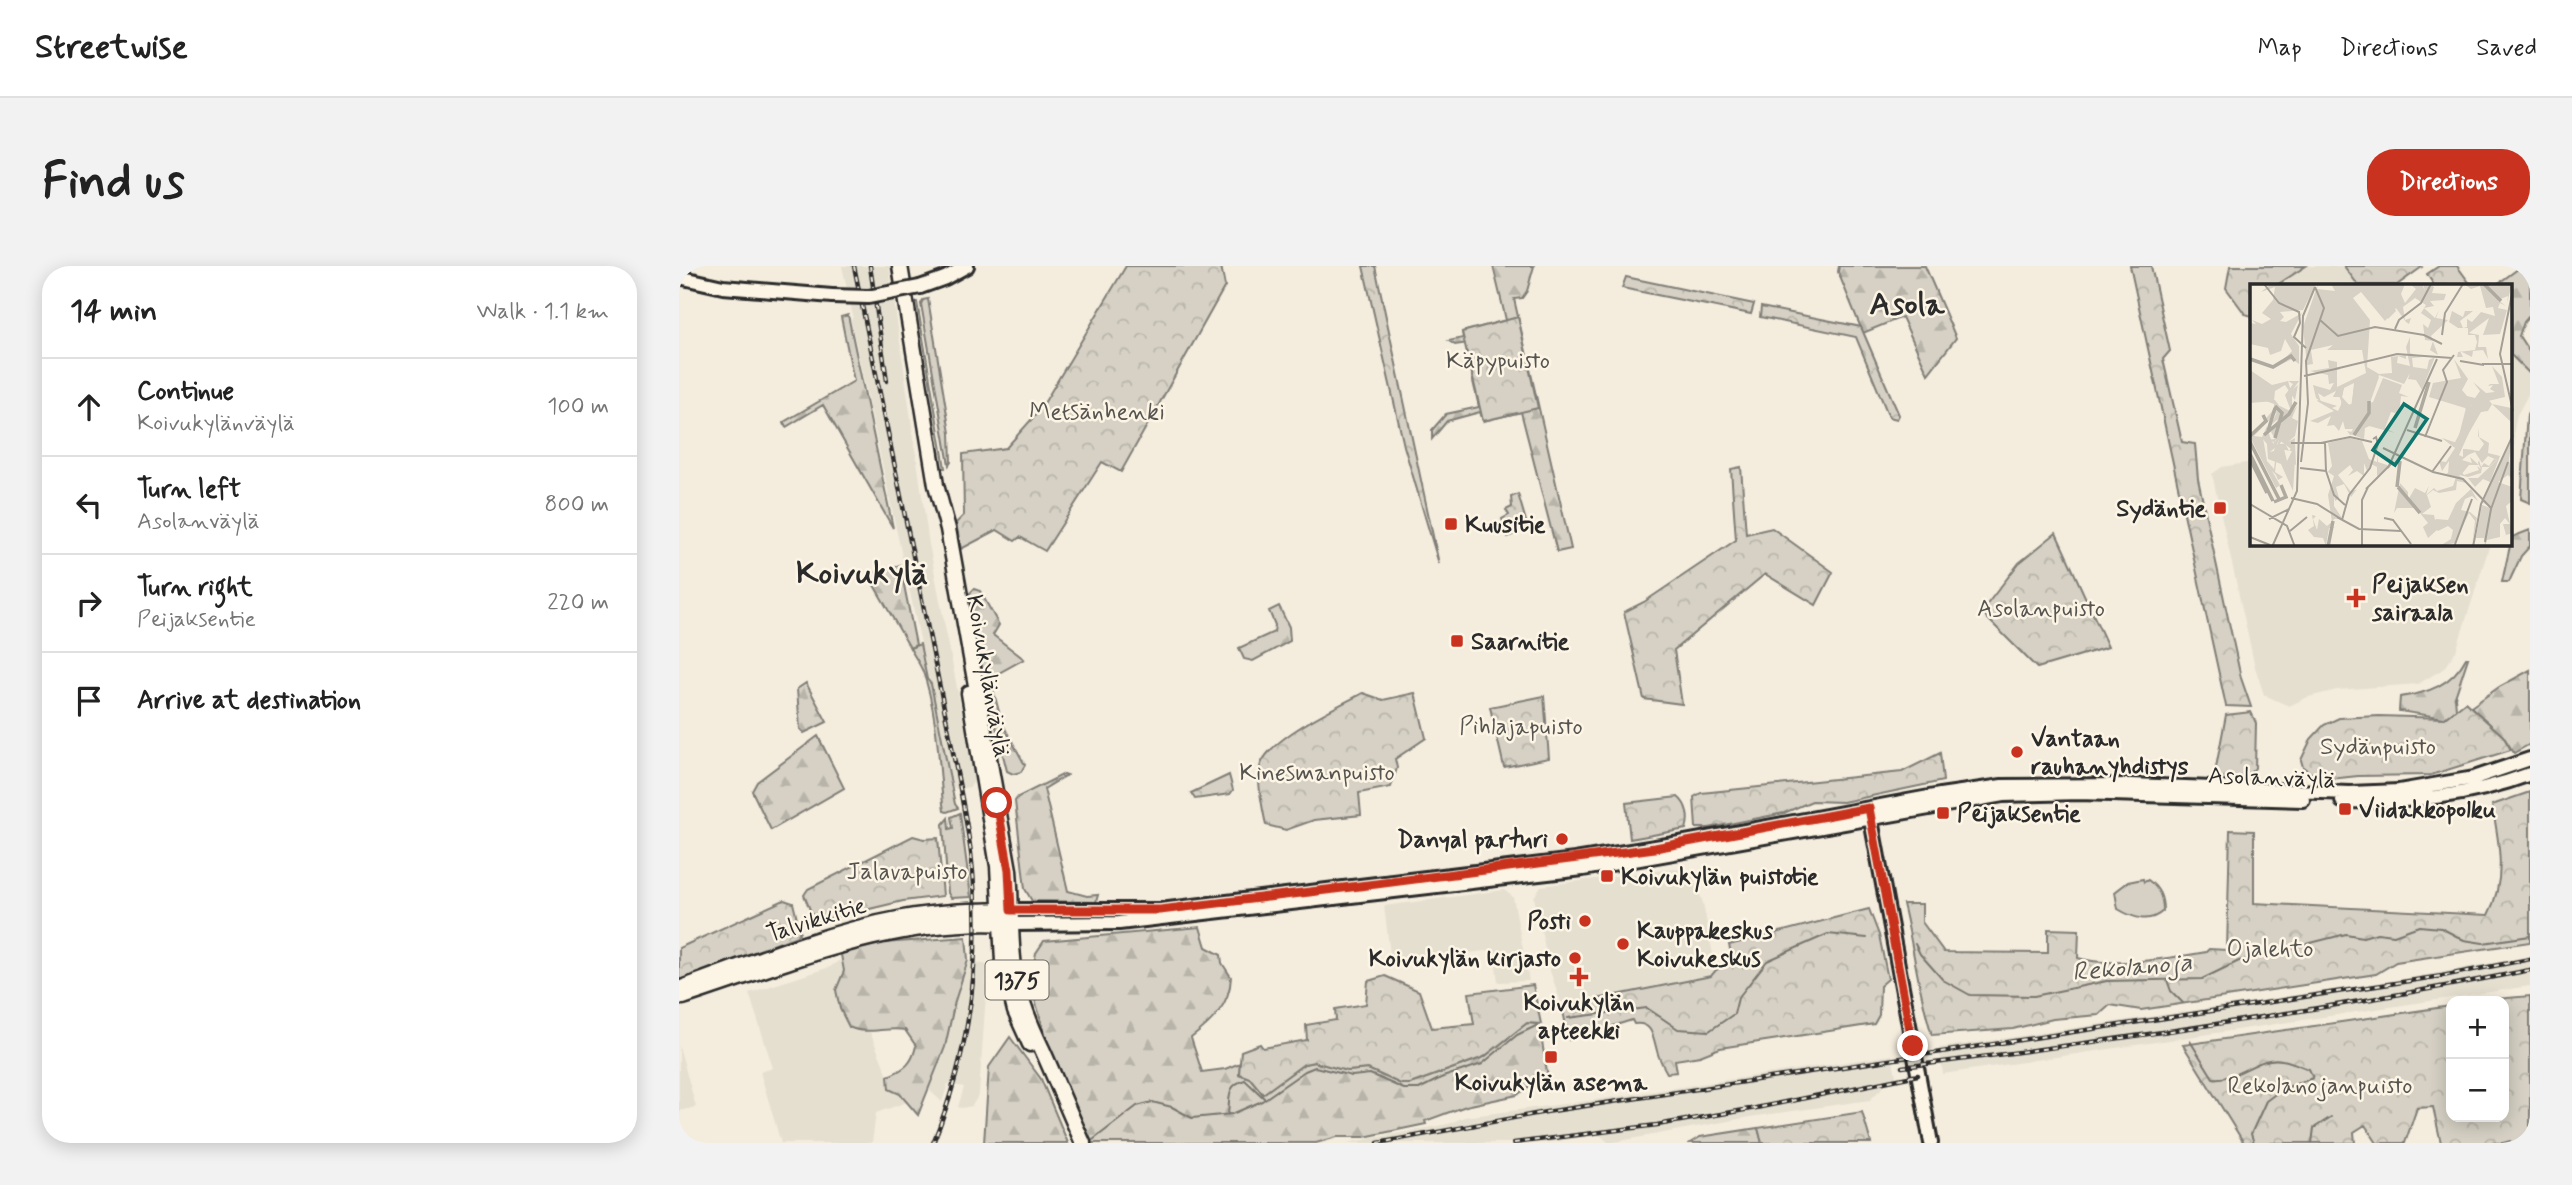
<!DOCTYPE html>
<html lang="en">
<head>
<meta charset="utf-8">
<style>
  body { margin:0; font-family:Mynerve,sans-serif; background:#f2f2f2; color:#222 }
  .controls { position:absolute; right:21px; bottom:21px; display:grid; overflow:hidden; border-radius:14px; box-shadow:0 4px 18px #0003 }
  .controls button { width:63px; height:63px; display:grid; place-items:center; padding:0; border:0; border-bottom:2px solid #e0e0e0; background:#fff; color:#222; font:35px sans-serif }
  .stop { position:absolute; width:21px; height:21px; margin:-16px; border:5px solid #c8321e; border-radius:50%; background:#fff }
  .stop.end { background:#c8321e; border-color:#fff; box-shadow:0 2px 7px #0008 }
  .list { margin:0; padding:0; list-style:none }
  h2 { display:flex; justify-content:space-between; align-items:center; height:91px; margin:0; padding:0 28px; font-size:30px }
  h2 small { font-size:23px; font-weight:400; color:#767676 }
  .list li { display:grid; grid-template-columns:46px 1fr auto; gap:21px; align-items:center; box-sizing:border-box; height:98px; padding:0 28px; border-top:2px solid #e0e0e0 }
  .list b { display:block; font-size:26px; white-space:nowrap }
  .list p { margin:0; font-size:23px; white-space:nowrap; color:#767676 }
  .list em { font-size:23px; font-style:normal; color:#767676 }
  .icon { flex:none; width:38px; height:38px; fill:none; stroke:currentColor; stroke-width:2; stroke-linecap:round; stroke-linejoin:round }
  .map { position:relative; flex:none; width:1851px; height:877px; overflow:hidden; border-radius:28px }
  header { display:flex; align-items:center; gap:42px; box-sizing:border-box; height:98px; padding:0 35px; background:#fff; border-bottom:2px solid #e0e0e0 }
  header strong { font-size:33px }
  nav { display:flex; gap:38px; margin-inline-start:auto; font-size:24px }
  .intro { display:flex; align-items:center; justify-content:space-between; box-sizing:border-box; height:168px; padding:0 42px }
  h1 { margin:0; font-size:49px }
  .button { padding:18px 32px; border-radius:28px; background:#c8321e; color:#fff; font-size:24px; font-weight:700 }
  main { display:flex; gap:42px; padding:0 42px }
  aside { flex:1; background:#fff; border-radius:28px; box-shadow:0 4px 18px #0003 }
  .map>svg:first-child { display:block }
</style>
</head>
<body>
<header>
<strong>Streetwise</strong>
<nav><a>Map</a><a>Directions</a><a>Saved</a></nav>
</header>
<div class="intro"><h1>Find us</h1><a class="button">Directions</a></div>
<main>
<aside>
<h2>14 min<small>Walk · 1.1 km</small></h2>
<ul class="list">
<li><svg class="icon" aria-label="ahead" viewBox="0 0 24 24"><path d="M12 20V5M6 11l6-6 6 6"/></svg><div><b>Continue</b><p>Koivukylänväylä</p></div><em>100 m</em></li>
<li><svg class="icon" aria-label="left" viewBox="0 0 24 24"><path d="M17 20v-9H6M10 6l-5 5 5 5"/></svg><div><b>Turn left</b><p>Asolanväylä</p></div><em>800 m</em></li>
<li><svg class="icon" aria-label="right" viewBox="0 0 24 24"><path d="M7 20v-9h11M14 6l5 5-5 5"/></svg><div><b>Turn right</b><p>Peijaksentie</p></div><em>220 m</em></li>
<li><svg class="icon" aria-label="arrive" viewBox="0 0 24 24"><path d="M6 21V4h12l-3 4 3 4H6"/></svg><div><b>Arrive at destination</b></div></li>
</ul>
</aside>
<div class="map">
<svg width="1851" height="877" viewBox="0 0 1851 877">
  <defs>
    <pattern id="forest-firs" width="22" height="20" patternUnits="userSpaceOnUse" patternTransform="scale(1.75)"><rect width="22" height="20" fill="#d6d1c4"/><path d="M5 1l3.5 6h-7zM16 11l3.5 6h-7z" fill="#b8b4a9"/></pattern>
    <pattern id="park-crowns" width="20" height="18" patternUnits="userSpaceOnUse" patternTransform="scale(1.75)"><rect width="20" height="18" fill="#d6d1c4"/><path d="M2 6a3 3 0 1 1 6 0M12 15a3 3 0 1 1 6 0" fill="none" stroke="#b8b4a9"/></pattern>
  </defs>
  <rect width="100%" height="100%" fill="#f4edde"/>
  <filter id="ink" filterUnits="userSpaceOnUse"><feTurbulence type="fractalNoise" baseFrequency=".0143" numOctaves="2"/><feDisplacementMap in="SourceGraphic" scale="14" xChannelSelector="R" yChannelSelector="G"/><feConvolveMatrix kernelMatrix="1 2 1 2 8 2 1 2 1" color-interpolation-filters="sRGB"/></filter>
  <g filter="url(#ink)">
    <!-- built -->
    <path fill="#e5dfd0" d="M163 0H210L250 278 296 514 291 521 277 523 273 520 172 55 174 50Z
      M1627 0H1665L1679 19H1598Z
      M1832 89 1851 108V125L1838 149 1835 164 1836 196 1832 211Z
      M1573 196V278H1811L1777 385 1764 403 1739 418 1658 424 1629 431 1610 440 1585 429 1576 401 1533 208 1543 201Z
      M992 603 1011 604 1024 637 1037 704 1032 710 883 740 871 705 855 631 862 620Z
      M825 624 834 631 850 715 819 716 815 684 712 696 705 640Z
      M1851 690V720L1264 808 1260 782 1724 713Z
      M161 694 165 705 157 724 161 743 170 761 191 766 209 810 210 823 221 828 228 836 197 847 193 877H102L81 806 94 802 70 727 151 701Z
      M289 694 308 699 307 728 300 828 293 840 282 842 279 841 285 821 269 818 263 836 250 824 266 781 276 735Z
      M0 780 17 841 0 845Z
      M1213 789 1218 815 1207 818 1191 834 1071 851 930 877 921 869 864 877H668L769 858 785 851 916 834Z"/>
    <!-- grass -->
    <path fill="#d6d1c4" stroke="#807e78" stroke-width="2" d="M249 33 271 167 272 196 270 199 242 38 244 34Z
      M235 36H238L266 202H263L256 185 233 44Z
      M241 378 248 413 252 418 276 538 279 542 268 546 265 545 264 538C260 498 258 444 244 406 241 398 235 390 231 382Z
      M281 547 292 631 272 632 269 627 264 558 269 552 270 563 274 562 272 551Z
      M1464 613 1465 616 1469 614C1480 622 1484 631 1484 645 1470 658 1454 652 1439 643L1436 626 1449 616Z"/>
    <!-- forest -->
    <path fill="url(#forest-firs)" stroke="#807e78" stroke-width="2" d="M814 0H855L848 25 843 32 835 33 892 283 878 286 842 146 804 155 801 146 768 155 753 173V164L767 148 800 141 793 111 796 76 776 79 770 75 784 72 783 66 827 54Z
      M1160 0H1246L1277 72 1249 108 1223 51 1184 67 1159 6Z
      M1843 0H1851V49L1845 56 1840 70 1851 87V108L1832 89V19H1817Z
      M169 49 214 262 144 139 107 161 105 156 175 115 162 51Z
      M1851 143V237L1842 233 1848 148Z
      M1851 264V280L1842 290 1830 316H1823L1833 271Z
      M221 299 237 379 231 382 192 314 191 308Z
      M295 323 301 325 320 359 314 369 345 393 311 412 323 457 346 499 342 506 334 508 328 505 325 493 305 412 290 328Z
      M600 340 610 361 611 375 574 395 565 393 560 382 595 366 596 359 590 345Z
      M1787 392H1789L1776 431 1777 443 1766 452 1720 445 1721 431C1749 427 1773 419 1787 392Z
      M1851 404V478L1835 487 1824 470 1792 441 1820 421Z
      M127 417 148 456 125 467 121 463 118 423Z
      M139 470 165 522 92 564 73 525 78 516Z
      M385 508 388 509 365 523 389 625 408 630 419 629 417 636 353 635 346 623 336 535 339 531Z
      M521 661 527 681 542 689 543 697 552 711C551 739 533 756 512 772L523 806 546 803 561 797 560 808 571 812 584 828 625 798 635 796 668 805 689 803 722 818H731L805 791 848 757 858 758C863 766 866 799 869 811L859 814 838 829 787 840 746 855 747 858 685 871H658L637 877H412L370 781 351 717 357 687 365 675Z
      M287 671 289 694 276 735 266 781 239 849 221 828 210 823 209 810C226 803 233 798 237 780L226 764C207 760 188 770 170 761L161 743 157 724 165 705 162 689 166 686 204 677Z
      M331 771 362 813 389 877H305L310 801Z
      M1079 862 1083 877H1011L1021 871Z"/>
    <!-- park -->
    <path fill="url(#park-crowns)" stroke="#807e78" stroke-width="2" d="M447 0H542L546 20 442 206 423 196 366 285 341 271 336 275 318 264 282 283 277 257 285 249 284 188 327 182 361 144Z
      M684 0H696L760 298 725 180Z
      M1451 0H1472L1491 85 1484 93 1503 176 1516 178 1519 213 1562 412 1572 441 1547 440Z
      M1551 0H1627L1598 19H1573V50L1566 48 1547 22Z
      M1665 0H1742L1743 1 1718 19H1679Z
      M1760 0H1778L1792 19H1755L1748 8Z
      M947 11 1075 38 1072 48 943 22Z
      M1082 41 1182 61 1220 149 1218 153 1210 151 1177 71 1081 51Z
      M839 51 859 142 804 155 783 66Z
      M1062 201 1067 268 1093 262 1154 306 1137 339 1086 308 995 384 1003 438 965 433 945 346 965 336 1057 274 1052 203Z
      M839 228 849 262 829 271 823 253 830 249 827 244 833 241 832 231Z
      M1377 267 1429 381 1358 402 1307 351 1306 341 1340 297Z
      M684 427 704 434 736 427 747 472 716 493 718 502 712 521 680 527 682 549 635 554 607 564 587 559C584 545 577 514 581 501 588 473 659 440 684 427Z
      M865 430 870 492 825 501 811 441Z
      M1786 436 1824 470 1832 484 1752 509 1679 510 1651 513 1632 507 1624 501 1622 494 1632 473 1645 459 1660 452 1700 450 1766 452Z
      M1572 446 1577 457 1576 502C1567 514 1549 511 1535 512L1547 449Z
      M1261 487 1264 515 1164 536 1133 535 1105 547 1030 562H1017L1015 531 1022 527 1223 506Z
      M550 509 554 524 551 528 516 533 512 527Z
      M1851 526V676L1717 696 1697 708 1462 744 1431 739 1420 749 1374 753 1334 763 1253 769C1239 725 1235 682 1224 638H1243V656L1265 686 1369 687V663L1400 664 1399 692C1432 702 1492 692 1527 686L1530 683 1548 684 1551 564 1575 565V637L1809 649C1828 614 1820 575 1813 539Z
      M999 531C1008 538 1011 552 1007 563L951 573 947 537Z
      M234 570 245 573 259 572 264 630 224 635 136 656 125 629 129 623Z
      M105 634 114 637 121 665 118 670 0 714V682Z
      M1190 643 1200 669 1209 713 1201 720 1200 749 1195 758 1041 782 1021 790 996 794 998 806 988 807C985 802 982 796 980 791 974 776 976 755 955 758L953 754 890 774 883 740 1032 710 1037 704 1054 695 1050 679Z
      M706 710 740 725 753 762 795 758 790 727 854 719 862 758 848 757 805 791 731 818H722L689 803 668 805 635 796 625 798 584 828 571 812 560 808 562 785 581 778 584 782 628 774 627 759 657 754 656 743 687 738 689 715Z
      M1851 730V877H1832L1831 875 1824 877H1762L1754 841 1738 842 1726 877H1698L1686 859 1675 866 1676 877H1565L1504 779 1772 740V851H1825V735H1793Z
      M1183 846 1192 877H1083L1079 862Z"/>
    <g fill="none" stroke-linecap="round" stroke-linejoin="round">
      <!-- stream -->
      <path stroke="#7a7771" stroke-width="2" d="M1236 678 1241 688 1264 714 1291 729 1355 730 1428 715 1523 713 1560 695 1667 668 1684 671 1698 667 1715 669 1740 660 1762 662 1785 674 1804 677 1851 670
        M1488 714 1492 725 1504 737
        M889 752 968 742 999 763 1030 765 1055 748 1059 732 1088 695 1149 668 1188 672
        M1511 775 1534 812C1559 815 1579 789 1603 794 1612 795 1621 800 1630 803L1634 812 1603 823 1587 835 1572 868 1575 877
        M549 849C551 832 547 819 566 814L585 832
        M410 877 458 840 473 836 493 841 513 852 553 848 583 835 626 805 636 801 673 810 691 808 725 823H740L764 811 803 798 838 769 857 760
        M1633 877 1635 862 1652 851"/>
      <!-- secondary casing -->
      <g stroke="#2b2b2b" stroke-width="18">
        <path id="secondary" d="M0 11 44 21 153 30
          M241 21 266 12 288 0
          M1663 535C1728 537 1789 531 1851 508
          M1190 543 1252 877
          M332 644H481L896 594 1001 577 1261 529 1323 520 1451 519 1671 527 1720 525 1795 512 1851 493
          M332 658 440 657 904 603 1324 529 1400 527 1624 534"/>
      </g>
      <!-- primary casing -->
      <g stroke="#2b2b2b" stroke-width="19">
        <path id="primary" d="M221 0 257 219 269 263 330 604C333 638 330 673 336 707 341 734 351 758 363 783 377 814 390 846 404 877
          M290 427 319 600 324 696 336 745 351 778
          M0 723C73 696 148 666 224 652 260 645 295 645 331 644
          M4 731C109 697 217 650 331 658"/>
      </g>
      <!-- secondary -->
      <use href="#secondary" stroke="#fcf5e5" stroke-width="12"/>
      <!-- primary -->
      <use href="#primary" stroke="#fcf5e5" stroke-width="14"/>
      <!-- rail casing -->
      <g stroke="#2b2b2b" stroke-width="4.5">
        <path id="rail" d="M175 0 272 476C279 513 287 550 292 587 304 687 292 784 254 877
          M191 0 208 115
          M1223 801C1433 775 1643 745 1851 704
          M699 877 867 846 1763 710 1851 693
          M835 877 978 859 1077 842 1239 809"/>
      </g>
      <!-- rail -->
      <use href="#rail" stroke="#fcf5e5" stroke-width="2" stroke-dasharray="5" stroke-linecap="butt"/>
      <!-- secondary-bridge casing -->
      <g stroke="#2b2b2b" stroke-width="18" stroke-linecap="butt">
        <path id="secondary-bridge" d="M153 30 189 31 241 21"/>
      </g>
      <!-- secondary-bridge -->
      <use href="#secondary-bridge" stroke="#fcf5e5" stroke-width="12"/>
    </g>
  </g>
  <g fill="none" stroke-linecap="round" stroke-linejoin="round" filter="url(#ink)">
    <!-- route -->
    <path stroke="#c8321e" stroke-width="9" d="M318 537 330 604 332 644H481L697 618 976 582 1190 542 1234 780"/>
  </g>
  <!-- markers -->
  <g fill="#c8321e" stroke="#fcf5e5" stroke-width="2.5">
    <rect x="1534" y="235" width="14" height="14" rx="3.5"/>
    <rect x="765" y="251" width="14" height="14" rx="3.5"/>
    <path d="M1673.5 321.5h7v7h7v7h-7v7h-7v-7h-7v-7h7z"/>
    <rect x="771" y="368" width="14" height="14" rx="3.5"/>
    <circle cx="1338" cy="486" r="7"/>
    <rect x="1659" y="536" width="14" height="14" rx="3.5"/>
    <rect x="1257" y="540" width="14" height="14" rx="3.5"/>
    <circle cx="883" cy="573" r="7"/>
    <rect x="921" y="603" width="14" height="14" rx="3.5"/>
    <circle cx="906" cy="655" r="7"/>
    <circle cx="944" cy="678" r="7"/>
    <circle cx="896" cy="692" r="7"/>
    <path d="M896.5 700.5h7v7h7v7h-7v7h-7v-7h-7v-7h7z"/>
    <rect x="865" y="784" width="14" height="14" rx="3.5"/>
  </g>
  <g text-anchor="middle" stroke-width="5" stroke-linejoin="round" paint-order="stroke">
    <!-- shield labels -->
    <rect fill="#fcf5e5" stroke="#6a6863" stroke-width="2" x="306.5" y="694.5" width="63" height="39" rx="5"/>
    <g font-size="23" font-weight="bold" fill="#2b2b2b">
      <text x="338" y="722">1375</text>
    </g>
    <!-- park labels -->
    <g font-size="24" fill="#565451" stroke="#fcf5e5">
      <text x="819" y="102">Käpypuisto</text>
      <text x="418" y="153">Metsänhenki</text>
      <text x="1362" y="350">Asolanpuisto</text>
      <text x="842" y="468">Pihlajapuisto</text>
      <text x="1699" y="488">Sydänpuisto</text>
      <text x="638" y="514">Kinesmanpuisto</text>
      <text x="228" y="613">Jalavapuisto</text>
      <text x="1591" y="690">Ojalehto</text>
      <text x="1641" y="827">Rekolanojanpuisto</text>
    </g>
    <!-- poi labels -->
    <g font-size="24" font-weight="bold" fill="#2b2b2b" stroke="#fcf5e5" text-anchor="start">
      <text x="1527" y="250" text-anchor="end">Sydäntie</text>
      <text x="786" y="266">Kuusitie</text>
      <text x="1693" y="326">Peijaksen<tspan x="1693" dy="28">sairaala</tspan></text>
      <text x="792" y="383">Saarnitie</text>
      <text x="1352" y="480">Vantaan<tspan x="1352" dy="28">rauhanyhdistys</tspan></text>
      <text x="1680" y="551">Viidakkopolku</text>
      <text x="1278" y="555">Peijaksentie</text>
      <text x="869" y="581" text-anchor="end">Danyal parturi</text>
      <text x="942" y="618">Koivukylän puistotie</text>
      <text x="892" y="663" text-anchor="end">Posti</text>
      <text x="958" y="672">Kauppakeskus<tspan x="958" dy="28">Koivukeskus</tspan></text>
      <text x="882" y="700" text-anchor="end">Koivukylän kirjasto</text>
      <text x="900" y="744" text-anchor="middle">Koivukylän<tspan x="900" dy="28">apteekki</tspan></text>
      <text x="872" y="824" text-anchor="middle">Koivukylän asema</text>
    </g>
    <!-- street labels -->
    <g font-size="24" fill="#2b2b2b" stroke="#fcf5e5">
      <text transform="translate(310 410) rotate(80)" y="8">Koivukylänväylä</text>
      <text transform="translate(1593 511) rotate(2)" y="8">Asolanväylä</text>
      <text transform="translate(137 653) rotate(-17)" y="8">Talvikkitie</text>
    </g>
    <!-- water labels -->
    <g font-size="26" font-style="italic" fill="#595754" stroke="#fcf5e5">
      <text transform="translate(1453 700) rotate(-5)" y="9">Rekolanoja</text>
    </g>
    <!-- district labels -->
    <g font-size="32" font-weight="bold" fill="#2b2b2b" stroke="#fcf5e5">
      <text x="1228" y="48">Asola</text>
      <text x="183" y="317">Koivukylä</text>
    </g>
  </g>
  <!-- overview -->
  <g transform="translate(1571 18)">
    <rect width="262" height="262" fill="#f4edde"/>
    <path d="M38 97H49L42 107V131L30 160 41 159 36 161 39 167 45 159 46 181 37 177 42 167 28 165 25 188 33 193 28 196 26 191 22 187 30 201 26 204 0 153 24 125V120L16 117 25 116 31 124 4 152 12 153 17 142 20 153 13 154 17 177 24 185 27 162 20 168 24 158 17 156 25 155 27 161 41 127 35 111 43 100ZM244 175 247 176 239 183H232L231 189 218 193 209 191 217 199 207 197 206 206 189 209 183 206 177 211 181 223 172 230 184 231 187 246 178 254 173 243 178 239 166 224H147L144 229 150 199 158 208V216L165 204 175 209 179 202 176 211 184 204 187 207 203 202 206 193 196 190 205 184 202 176 214 191 229 186 227 182 231 185 228 179 229 176 231 183 234 179 239 182Z" fill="#d6d1c4"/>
    <path d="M21 0H66L53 26 30 28 34 33 30 37 36 38 52 29 41 50 49 62V80L42 75 26 83 42 67 35 55 31 67 20 71 18 64 0 60V39L6 40 2 36 12 40 21 35 12 29 23 16 25 3 11 8ZM68 0 67 5 85 7 81 0H155L151 10 155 19 166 5 160 0H172L175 7 173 0H180L184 3 182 9 196 10 194 16 180 17 184 22 174 24 185 34 189 26 186 34 198 36 181 52 188 71 180 66 183 57 175 56 173 40 178 44 181 36 171 29 176 21 165 14 153 23 155 36 161 34 159 40 156 38 146 24 135 37 111 8 103 14 120 36 117 83 129 90 142 89 141 73 156 71V75L148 72 147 79 160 82 156 63 160 53V69L173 73 162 74 163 83 177 85 179 76 185 73 172 106 166 96 158 95 160 89 154 100 129 91 120 116 113 119 90 127 92 114 96 121 102 120 104 99 94 104 92 113H83L86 107 74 113 68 109 71 118 66 114 63 101 80 106 84 99 79 100 78 91 60 87 79 84 78 76 87 78V103L116 89 112 66H77L83 61 61 66 63 80 57 81 53 43ZM214 0H262L257 19 258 12 248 16 256 22 250 19 248 24 257 26 250 50 233 51 239 34 219 49 229 51 228 63H236L238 75 233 66 223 67 222 73 210 67 213 73H207L208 68 225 66 227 58 225 51H218V44H208L199 38 202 27 213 33 215 27H223L210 37 213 44 217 43V35L222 38 231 28 245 32 243 23 236 24 230 2 221 5ZM0 86 22 101 38 97 41 107 48 101 45 116 35 101 25 107 24 117 0 119ZM133 94 152 101 149 109 159 113 151 112 149 130 141 128 135 144 145 149 119 142 100 151 97 147 102 148 114 130 98 126 123 118ZM237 114 242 120 261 124 262 128V147V139L242 120 238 127 231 128 212 161 204 163 192 154 207 159 216 124 222 121 214 122ZM30 122 42 128 47 122 42 134 48 137 45 152 38 158 45 154 44 167 29 156 26 162 33 161 37 177 45 176 43 207 31 180 18 175 17 160 11 153H20L24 161 20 168 24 167 26 157 21 148 28 135 20 142ZM229 144V153L239 159 238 169 250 172 240 198 233 195 225 203 218 194H228L247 176 238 172 232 179 225 168 213 173V168H220L213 165 229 167 234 160 228 152ZM262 156 259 175 262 195 258 191 248 198 262 203V217L256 222 262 249 251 253 256 251 253 240H260L255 234 250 240V253L237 256 235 263 234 254H226L224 263 232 221 243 225 232 218ZM221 205 228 217 227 227 228 217 222 212 215 215 211 226 220 228 227 234 222 262 225 237 219 229 205 259 190 262 201 255 203 246 198 242 188 247 181 241 186 235 198 236 206 219Z" fill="#d6d1c4"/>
    <path d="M120 0 141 15 146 27 138 35 112 8ZM204 75 218 95 212 106 217 112 225 114 230 107 223 98 236 109 245 108 240 105 243 101 238 102 240 100H249L242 82 252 93 255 113 221 121 219 130 215 124 179 113 183 99 211 94ZM120 88 129 93 113 139 119 142 115 144 114 155 100 150 103 145H95L93 137 89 147 84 141 77 142 81 132 68 139 60 137 84 127 67 117 68 116 87 122 82 124 88 127 92 119 89 112H83L94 102 92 113 101 123 105 96ZM215 139 222 142 209 171 213 173V165L224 166 212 176 222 179 220 173 229 181H219L211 191 198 190 199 177 192 187 189 177 196 178 205 164 192 154 204 160ZM99 154 112 157 119 175 127 178 128 171V178L140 182 127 192V183L121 180 117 187 114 179V192L107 187 98 192 103 186 100 181 88 191 101 208 107 205 101 213 94 200 86 203 89 214 85 217 84 212V222L92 234 84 235 80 243 86 244H79L76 262 73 254 64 253 58 246 64 242 62 231 66 232 63 235 67 246 69 235 77 242 82 238 78 211 84 192 78 188 82 182 78 159Z" fill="#d6d1c4"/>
    <path fill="none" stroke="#afaaa0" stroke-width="3.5" d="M234 0 251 17M0 75 23 83 41 72 45 77M25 122 32 129 25 154M165 144 179 98M18 147 25 124M14 151 39 130 46 118M104 151 119 129V117M0 152 16 137 13 131M0 158 30 217M0 170 23 217M0 175 17 209M147 203 150 177M148 203 170 229M24 218 36 213 31 201M78 263 83 237"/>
    <path fill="none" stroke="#a49f96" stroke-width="2" d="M14 0 29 19 49 28 50 39 44 53 56 64M263 5 250 70 263 127M70 36 88 52 125 43 174 51 192 60M145 45 149 36 171 19 181 0M192 51 195 29 213 0M210 77 234 81M232 80H262M85 85 147 70 202 74M54 92 90 84M157 146 192 157M175 153 197 98 193 86 204 71M41 159H75M71 159 100 153 122 158M75 159 76 187M133 164 183 188 213 195 241 224M51 178 58 119 56 77 74 24 65 3M50 184 76 187 84 211 95 221M138 184 187 75M182 188 201 162M116 205 141 180M41 214 67 220 91 235M0 220 37 242 45 263M241 225 258 178M87 233 109 245 151 247M134 234 143 236 161 260M19 235 39 225M92 236 99 211 120 184 128 160 126 153 123 155M40 247 57 233M0 253 20 261M235 258 241 225M22 263 47 207 53 32 65 3M112 263V216L118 203M204 263 222 215M223 263 231 220 263 151"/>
    <path fill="#0f766e" fill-opacity="0.15" stroke="#0f766e" stroke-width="3.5" d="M154 120 177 135 145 181 123 166Z"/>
    <rect width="262" height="262" fill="none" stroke="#2b2b2b" stroke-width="3.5"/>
  </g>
</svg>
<div class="controls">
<button>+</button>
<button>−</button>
</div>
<div class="stop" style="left:318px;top:537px"></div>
<div class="stop end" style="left:1234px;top:780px"></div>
</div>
</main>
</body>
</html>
